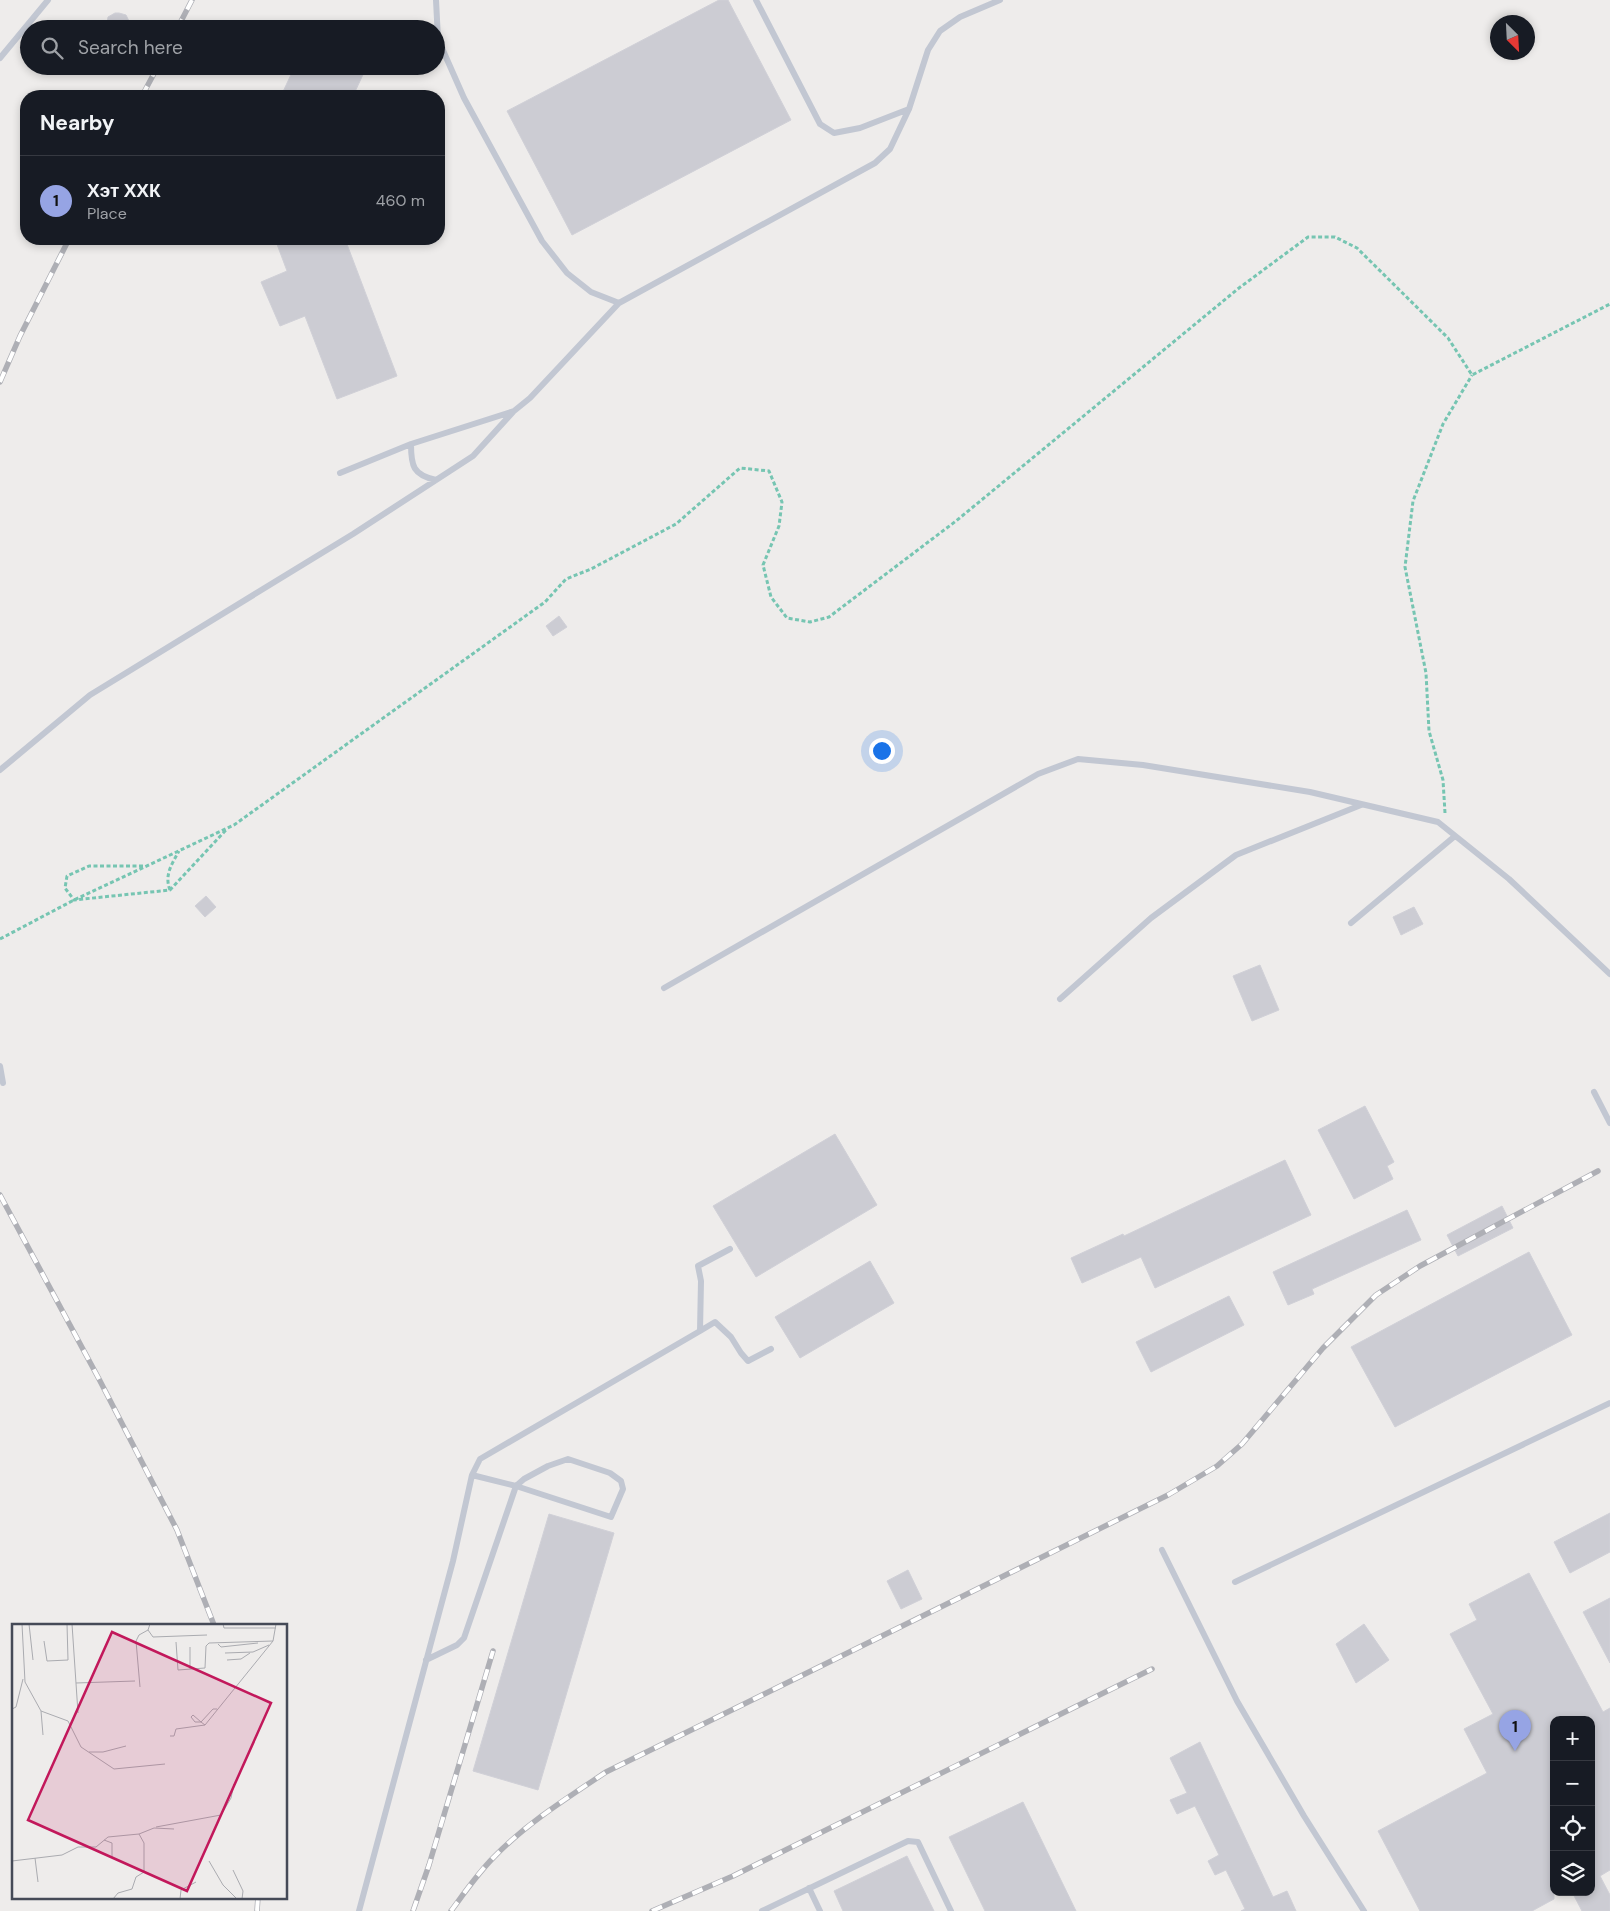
<!DOCTYPE html>
<html lang="en">
<head>
<meta charset="utf-8">
<style>
  body { margin:0; font-family:"DM Sans",sans-serif; background:#20242c; color:#f1f3f6 }
  .controls { position:absolute; right:15px; bottom:15px; display:grid; overflow:hidden; border-radius:10px; box-shadow:0 2px 8px #0003 }
  .controls button { width:45px; height:45px; display:grid; place-items:center; padding:0; border:0; border-bottom:1px solid #363941; background:#171b24; color:#f1f3f6; font:25px sans-serif }
  .compass { position:absolute; left:1490px; top:15px; width:45px; height:45px; border-radius:50%; background:#171b24; box-shadow:0 2px 8px #0003; rotate:156deg }
  .you { position:absolute; left:881px; top:750px; width:18px; height:18px; margin:-12px; border:4px solid #fff; border-radius:50%; background:#1a73e8; box-shadow:0 0 0 8px #1a73e833 }
  .badge { display:grid; place-items:center; width:32px; height:32px; border-radius:50%; background:#96a4e4; color:#111; font-size:16px; font-weight:700 }
  .pin { position:absolute; translate:-50% -41px; filter:drop-shadow(0 1px 2px #0008) }
  .pin::after { content:''; position:absolute; top:26px; width:18px; height:15px; background:inherit; clip-path:polygon(0 0,100% 0,50% 100%) }
  .list { margin:0; padding:0; list-style:none }
  h2 { display:flex; justify-content:space-between; align-items:center; height:65px; margin:0; padding:0 20px; font-size:21px }
  h2 small { font-size:16px; font-weight:400; color:#9ea1a6 }
  .list li { display:grid; grid-template-columns:32px 1fr auto; gap:15px; align-items:center; box-sizing:border-box; height:90px; padding:0 20px; border-top:1px solid #363941 }
  .list b { display:block; font-size:19px; white-space:nowrap }
  .list p { margin:0; font-size:16px; white-space:nowrap; color:#9ea1a6 }
  .list em { font-size:16px; font-style:normal; color:#9ea1a6 }
  .icon { flex:none; width:28px; height:28px; fill:none; stroke:currentColor; stroke-width:2; stroke-linecap:round; stroke-linejoin:round }
  .map { position:relative; flex:none; width:1610px; height:1911px; overflow:hidden }
  .search { position:absolute; background:#171b24; box-shadow:0 2px 8px #0003; left:20px; top:20px; width:425px; height:55px; display:flex; align-items:center; gap:12px; box-sizing:border-box; padding:0 18px; border-radius:28px; color:#9ea1a6; font-size:19px }
  .panel { position:absolute; background:#171b24; box-shadow:0 2px 8px #0003; left:20px; top:90px; width:425px; height:155px; border-radius:20px }
  .map>svg:first-child { display:block }
</style>
</head>
<body>
<div class="map">
<svg width="1610" height="1911" viewBox="0 0 1610 1911">
  <rect width="100%" height="100%" fill="#eeeceb"/>
  <!-- building -->
  <path fill="#ccccd3" stroke="#d0d0d7" d="M719 0H728L791 120 572 235 507 111Z
    M115 13H119L126 15 133 29H106L108 17Z
    M295 66H367L353 96H281Z
    M275 239H345L397 376 337 399 305 316 280 326 261 282 287 271Z
    M559 616 567 627 553 636 546 626Z
    M206 896 216 907 205 917 195 906Z
    M1414 907 1423 924 1401 935 1393 917Z
    M1260 965 1279 1010 1252 1021 1233 976Z
    M1365 1106 1394 1162 1387 1166 1393 1179 1354 1199 1318 1130Z
    M835 1134 877 1205 756 1277 713 1206Z
    M1285 1160 1311 1215 1155 1288 1141 1257 1082 1283 1071 1258 1123 1234 1124 1236Z
    M1502 1206 1513 1228 1458 1256 1447 1235Z
    M1407 1210 1421 1240 1312 1289 1314 1294 1288 1305 1273 1272Z
    M1529 1252 1572 1335 1395 1427 1351 1347Z
    M870 1261 894 1303 800 1358 775 1317Z
    M1229 1296 1244 1325 1151 1372 1136 1342Z
    M1610 1513V1552L1570 1573 1554 1542Z
    M549 1514 614 1533 538 1790 473 1771Z
    M908 1570 922 1599 901 1609 887 1581Z
    M1529 1573 1603 1712 1610 1708V1870L1600 1876 1610 1895V1911H1582L1572 1892H1591V1720H1554V1899L1532 1911H1420L1378 1831 1487 1773 1464 1729 1493 1714 1450 1634 1477 1620 1469 1604Z
    M1610 1598V1663L1583 1612Z
    M1364 1624 1389 1660 1356 1683 1336 1644Z
    M1200 1742 1273 1897 1287 1891 1296 1911H1241L1245 1909 1226 1870 1215 1875 1208 1861 1219 1855 1195 1806 1177 1814 1170 1800 1187 1793 1170 1758Z
    M1023 1802 1076 1911H985L949 1837Z
    M907 1856 934 1911H843L834 1891Z"/>
  <g fill="none" stroke-linecap="round" stroke-linejoin="round">
    <!-- path -->
    <path stroke="#76c5b2" stroke-width="3" stroke-dasharray="4 2.5" stroke-linecap="butt" d="M1445 813 1443 780 1429 731 1426 673 1405 567 1413 501 1443 424 1472 375
      M143 866H89L67 876 65 888 74 900 170 890 226 830
      M170 890C164 875 172 864 179 851
      M0 939 74 900 234 825 545 602 566 579 591 569 676 524 740 468 769 471 782 502 779 526 763 565 771 597 787 618 810 622 829 617 956 521 1239 288 1308 237H1335L1357 248 1448 338 1472 375 1610 304"/>
    <!-- lane -->
    <path stroke="#c2c7d2" stroke-width="6" d="M436 0 438 39 464 98 542 241 567 273 591 292 619 303
      M756 0 820 124 834 133 860 128 909 109
      M0 58 48 0
      M411 444C411 466 413 475 436 480
      M340 473 411 444 514 411 530 398 619 303 875 163 890 149 909 109 928 50 940 31 960 17 1000 0
      M0 770 90 695 353 534 473 456 513 412
      M1351 923 1455 836
      M664 988 1038 774 1078 759 1143 765 1310 792 1438 822 1509 879 1610 974
      M1060 999 1151 918 1236 855 1361 805
      M0 1066 3 1083
      M1594 1092 1610 1123
      M700 1331 715 1322 731 1337 741 1353 748 1361 771 1349
      M1162 1550 1237 1701 1304 1816 1364 1911
      M1235 1582 1610 1403
      M426 1660 457 1645 464 1638 516 1486 524 1479 548 1466 568 1459 610 1473 621 1481 623 1489 611 1517 516 1486 472 1475
      M809 1888 820 1911
      M359 1911 453 1561 472 1475 480 1459 700 1331 701 1281 698 1266 730 1249
      M762 1911 908 1841 918 1842 951 1911"/>
    <!-- rail casing -->
    <g stroke="#aeafb5" stroke-width="5.5">
      <path id="rail" d="M177 29 192 0
        M142 96 158 66
        M0 382 20 336 69 239
        M0 1195 99 1379 177 1530 214 1625
        M257 1911 258 1897
        M413 1911 429 1865 493 1651
        M451 1911C465 1892 478 1873 494 1857 527 1823 567 1798 606 1772L1168 1495 1217 1466 1242 1444 1323 1348 1376 1295 1420 1266 1598 1171
        M652 1911 733 1876 1152 1669"/>
    </g>
    <!-- rail -->
    <use href="#rail" stroke="#fff" stroke-width="4" stroke-dasharray="11" stroke-linecap="butt"/>
  </g>
  <!-- overview -->
  <g transform="translate(12 1624)">
    <rect width="275" height="275" fill="#eeeceb"/>
    <path fill="none" stroke="#aaabb0" stroke-width="1" d="M10 0 13 58 29 87 56 97 69 123 102 145 153 140M17 0 21 36M60 0 66 89M211 0 212 4H264M136 6 141 13 195 11M32 17 35 37 56 36 55 0M164 18 166 46 193 44 194 22 197 19 261 17M206 20 209 23 246 19M178 23V45M213 29 241 28 257 21M215 36 229 35 238 29M64 59 123 57M128 63 124 17 127 11 136 6 138 0M0 85 4 83 11 55M29 87 31 111M193 101 189 98 181 91 179 93 183 98H189L201 85H205M158 112H162L164 105 193 101 261 17 264 0M77 128H91L114 122M144 203 209 191 219 174 222 160M92 216 100 219V234M23 234 26 258M0 237 50 231 66 223H84L96 213 127 210 142 204 162 205M197 237 211 261 225 275M221 246 231 267 230 275M101 275 106 269 120 265 124 253 132 248V219L127 210M168 275 169 266 184 258"/>
    <path fill="#c2185b" fill-opacity="0.15" stroke="#c2185b" stroke-width="2.5" d="M100 8 259 79 175 267 16 196Z"/>
    <rect width="275" height="275" fill="none" stroke="#454a57" stroke-width="2.5"/>
  </g>
</svg>
<div class="controls">
<button>+</button>
<button>−</button>
<button><svg class="icon" aria-label="locate" viewBox="0 0 24 24"><circle cx="12" cy="12" r="6"/><path d="M12 2v4M12 18v4M2 12h4M18 12h4"/></svg></button>
<button><svg class="icon" aria-label="layers" viewBox="0 0 24 24"><path d="M12 4l9 5-9 5-9-5zM3 14l9 5 9-5"/></svg></button>
</div>
<svg class="compass" viewBox="-18 -18 36 36"><path d="M0-13l5 13h-10z" fill="#e53935"/><path d="M0 13l5-13h-10z" fill="#9ea1a6"/></svg>
<div class="you"></div>
<div class="pin badge" style="left:1515px;top:1751px">1</div>
<div class="search"><svg class="icon" aria-label="search" viewBox="0 0 24 24"><circle cx="10" cy="10" r="6"/><path d="M15 15l6 6"/></svg>Search here</div>
<section class="panel">
<h2>Nearby<small></small></h2>
<ul class="list">
<li><span class="badge">1</span><div><b>Хэт ХХК</b><p>Place</p></div><em>460 m</em></li>
</ul>
</section>
</div>
</body>
</html>
